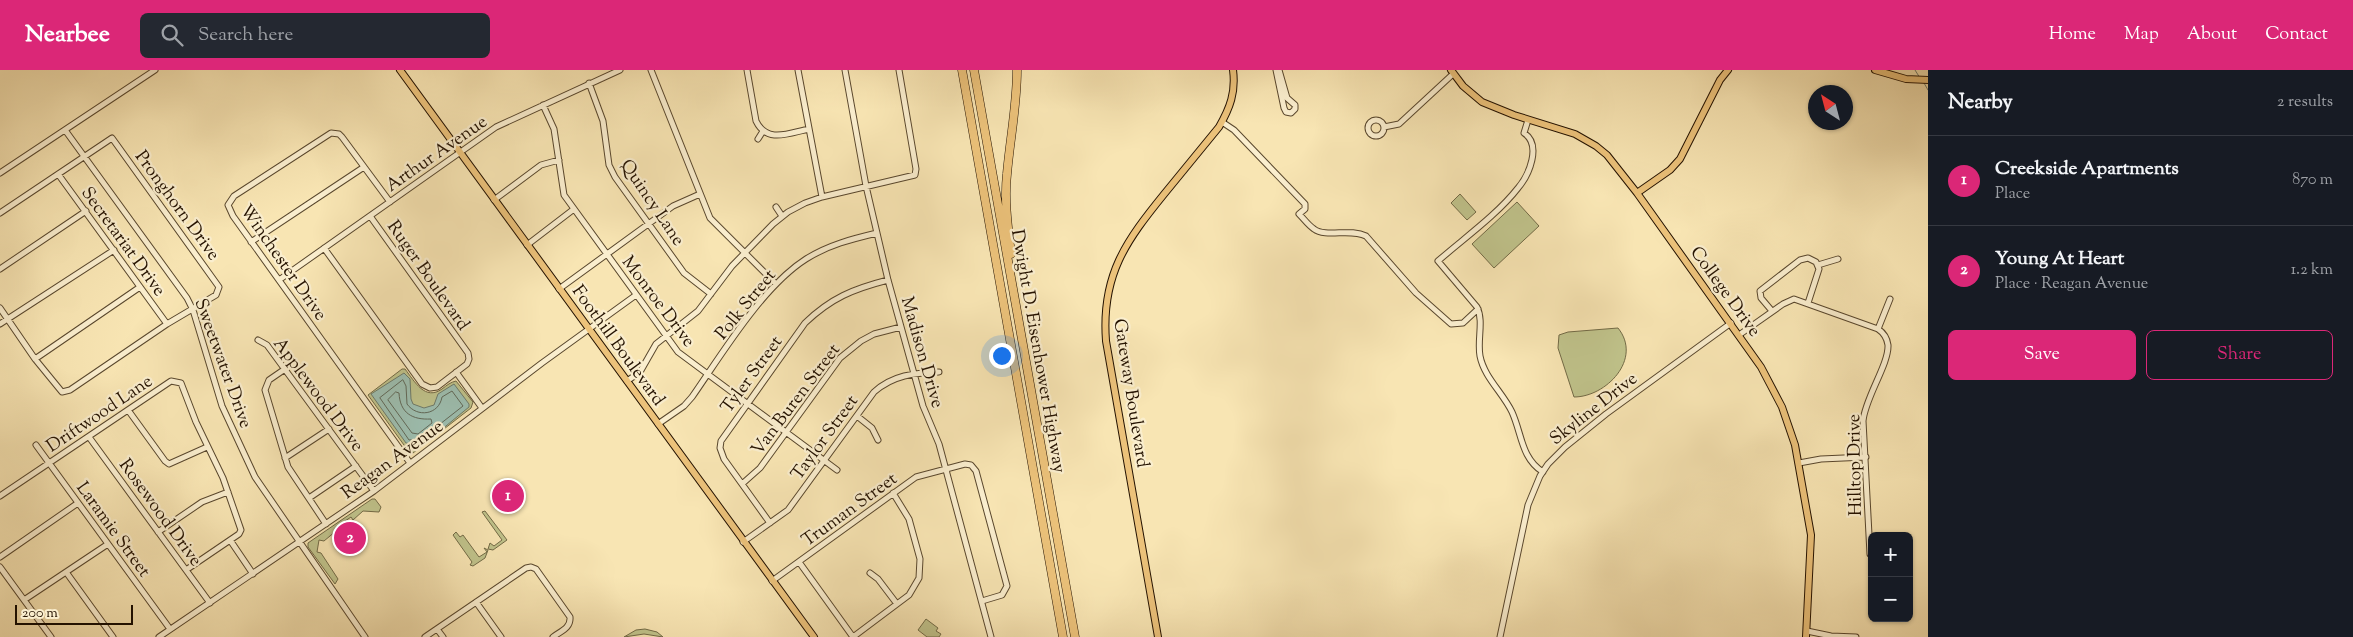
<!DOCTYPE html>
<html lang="en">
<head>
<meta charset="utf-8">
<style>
  body { margin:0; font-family:"Sorts Mill Goudy",serif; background:#242831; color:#f1f3f6 }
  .controls { position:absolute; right:15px; bottom:15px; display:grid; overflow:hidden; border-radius:8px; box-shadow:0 1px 4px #0004 }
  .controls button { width:45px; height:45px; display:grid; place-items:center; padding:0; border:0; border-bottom:1px solid #363941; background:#171b24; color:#f1f3f6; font:25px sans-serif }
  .compass { position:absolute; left:1808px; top:15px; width:45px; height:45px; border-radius:50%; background:#171b24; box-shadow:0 1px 4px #0004; rotate:324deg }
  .scale { position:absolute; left:15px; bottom:12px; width:118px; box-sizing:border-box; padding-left:5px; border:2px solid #241200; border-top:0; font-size:14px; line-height:18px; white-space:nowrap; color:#241200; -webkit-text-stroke:4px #faeece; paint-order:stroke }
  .you { position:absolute; left:1001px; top:285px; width:18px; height:18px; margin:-12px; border:4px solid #fff; border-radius:50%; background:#1a73e8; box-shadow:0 0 0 8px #1a73e833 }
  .badge { display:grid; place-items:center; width:32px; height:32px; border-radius:50%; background:#db2777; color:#fff; font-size:16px; font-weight:700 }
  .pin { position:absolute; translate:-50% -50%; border:2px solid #fff; box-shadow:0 1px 5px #0006 }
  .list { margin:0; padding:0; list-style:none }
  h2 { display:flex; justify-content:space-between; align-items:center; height:65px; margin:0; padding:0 20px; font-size:21px }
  h2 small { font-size:16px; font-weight:400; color:#9ea1a6 }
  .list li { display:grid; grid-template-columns:32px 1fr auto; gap:15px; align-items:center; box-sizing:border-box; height:90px; padding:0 20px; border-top:1px solid #363941 }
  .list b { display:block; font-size:19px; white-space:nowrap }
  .list p { margin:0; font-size:16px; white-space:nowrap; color:#9ea1a6 }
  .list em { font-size:16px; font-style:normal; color:#9ea1a6 }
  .actions { display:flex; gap:10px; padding:15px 20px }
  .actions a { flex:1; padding:11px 0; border:1px solid #db2777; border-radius:8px; text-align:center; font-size:18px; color:#db2777 }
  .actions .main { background:#db2777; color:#fff }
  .icon { flex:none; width:28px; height:28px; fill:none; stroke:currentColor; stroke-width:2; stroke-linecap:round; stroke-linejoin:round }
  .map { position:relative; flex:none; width:1928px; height:567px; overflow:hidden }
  header { display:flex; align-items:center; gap:30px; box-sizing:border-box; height:70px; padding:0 25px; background:#db2777; color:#fff }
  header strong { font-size:24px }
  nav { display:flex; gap:28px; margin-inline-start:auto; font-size:18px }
  .search { width:350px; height:45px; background:#242831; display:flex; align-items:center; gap:12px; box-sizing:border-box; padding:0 18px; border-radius:8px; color:#9ea1a6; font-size:19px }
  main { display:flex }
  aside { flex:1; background:#171b24 }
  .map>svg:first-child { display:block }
</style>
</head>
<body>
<header>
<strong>Nearbee</strong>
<div class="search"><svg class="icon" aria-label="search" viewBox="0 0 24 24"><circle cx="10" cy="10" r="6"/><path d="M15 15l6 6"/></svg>Search here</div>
<nav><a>Home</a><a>Map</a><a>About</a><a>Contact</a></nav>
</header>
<main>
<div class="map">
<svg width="1928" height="567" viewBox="0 0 1928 567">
  <rect width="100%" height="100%" fill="#f8e5b3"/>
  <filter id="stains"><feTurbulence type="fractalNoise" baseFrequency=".004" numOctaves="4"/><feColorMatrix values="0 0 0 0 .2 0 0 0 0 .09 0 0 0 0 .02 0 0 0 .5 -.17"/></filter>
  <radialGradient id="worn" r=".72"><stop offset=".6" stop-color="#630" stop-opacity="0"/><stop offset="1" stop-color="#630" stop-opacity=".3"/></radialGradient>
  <!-- green -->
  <path fill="#c0c38b" stroke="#726a46" d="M1460 124 1476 142 1467 150 1451 133Z
    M1517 132 1539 156 1494 198 1472 174Z
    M1618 258C1643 289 1606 327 1574 327L1558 278 1559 265 1568 262Z
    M402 299H405C415 312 425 331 442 319 447 315 451 312 456 311L473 332 471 338 413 383 409 382 368 325Z
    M372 429H375L381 437 379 442 363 441 353 450 351 447 335 458 336 461 324 471 319 470 317 482 321 483 338 509 335 514 308 477V473Z
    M485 441 507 470 493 480 488 479 490 473 494 476 502 470 482 442Z
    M456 462 460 467 463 465 479 487 487 482 484 478 488 480 485 488 473 496 470 495 472 492 453 465Z
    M926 549 938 558 936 561 941 564 939 567H927L918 560Z
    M645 559 657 562 663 567 644 564 624 567 636 560Z"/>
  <!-- water -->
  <path fill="#9dbfb1" stroke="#6d7a6a" d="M404 303 410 309 411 329 413 334 424 338 434 335 438 324 454 314 469 334V337L424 374 416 375 406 373 371 324Z"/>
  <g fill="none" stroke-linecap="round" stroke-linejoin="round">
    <!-- shore -->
    <path stroke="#606858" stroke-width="1" d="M403 310 406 316 407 334C417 348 439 345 442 327L452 321 463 336 421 369 409 370 380 328Z
      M396 322 399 323C400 343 412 350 431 349L432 353 418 364 412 363 388 330Z"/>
    <!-- stream -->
    <path stroke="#6d7a6a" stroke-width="1" d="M1915 0 1920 8
      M1924 13 1928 20"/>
    <!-- minor casing -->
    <g stroke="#59472d" stroke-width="7">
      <path id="minor" d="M651 0 710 148 776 214
        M747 0 756 51C767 74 789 63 809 59
        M798 0 822 127
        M845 0 866 116 888 210 923 336 939 374 991 567
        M1276 0 1284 38 1286 42 1291 43 1295 39V35L1287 28 1279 0
        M589 13 603 51 609 95 615 107 684 203 711 224
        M543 35 554 59 564 125 678 282 837 400
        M1528 50 1524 63C1542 75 1529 105 1518 118 1497 145 1463 169 1438 191L1477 237C1484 251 1477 270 1480 286 1484 307 1503 323 1512 342 1522 364 1521 388 1543 402
        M1368 58a8 8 0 1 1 16 0a8 8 0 1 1-16 0Z
        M1222 52 1234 60 1305 134V139L1299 144C1304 149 1308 155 1314 159 1326 168 1350 158 1366 166L1416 223 1451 254 1463 253 1478 239
        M1384 57 1399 54 1453 4
        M65 60 187 228 193 240 222 336 255 407 365 567
        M758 69 763 61
        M0 103 155 0
        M58 104 167 254
        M494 130 541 95 559 90
        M390 132 342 67 339 64 331 63 234 126 228 135 233 146 410 393
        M776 137 782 146
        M0 143 112 68 219 217 216 225 167 254 70 320 62 322 35 289 0 238
        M251 172 364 97
        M527 175 574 139
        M324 178 422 314 430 318 437 317 467 294 469 289 468 283 370 146
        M1818 195 1838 189
        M0 199 86 141
        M279 210 496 57 620 0
        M559 219 673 136 700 124
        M1772 241 1761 228 1760 221 1800 190 1808 188 1816 192 1819 199 1808 233
        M0 254 114 180
        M1878 259 1890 229
        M1739 265 1783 234 1794 229 1878 259C1884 263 1887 268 1888 275 1889 294 1865 328 1863 351L1870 484
        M258 270 267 275 374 421
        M35 289 140 217
        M285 299 269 310 265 320 288 397 326 454
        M456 302 482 338
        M627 311 640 302 656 274 698 241 732 196 773 154 788 142 805 133 822 127 915 105 916 99 899 0
        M128 340 165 391 169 394 207 377
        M857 346 872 358 878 370
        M658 354 684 336 692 327C722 284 762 217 806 189 828 175 852 169 877 163
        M89 367 210 533
        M36 375 170 559
        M285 388 329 359
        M1799 393 1821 389 1866 387
        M742 414 760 398 840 288 861 271 874 264 901 257
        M0 426 171 311 181 313 196 352 223 408 241 460 239 464 186 500
        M309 428 356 396
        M770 453 724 389 720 378 721 371 805 253C831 228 853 219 888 210
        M158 462 202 432 228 422
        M230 470 253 504
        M743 472 788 440 874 322C893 305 914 303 939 302
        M0 487 78 433
        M799 492 853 567
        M0 497 51 567
        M66 502 113 567
        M870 503 878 509 897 534
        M772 511 916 407 965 394 971 395 976 401 1007 516 1002 525 982 531
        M24 530 108 474
        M476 532 501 567
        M437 559 443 567
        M1807 561 1831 566 1856 567
        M159 567 374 421 542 293 636 225
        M425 567 526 498 531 497 536 499 570 547C571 558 561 561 553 567
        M853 567 909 525 919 508 920 489 909 449 893 423
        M1500 567 1528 435 1540 406 1548 394 1565 377 1606 344 1731 253"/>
    </g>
    <!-- major casing -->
    <g stroke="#241200" stroke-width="8">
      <path id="major" d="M400 0 814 567
        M1451 0 1463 16 1482 32 1514 45 1575 64 1596 76 1607 85 1637 123 1761 297 1782 337 1795 375 1811 465 1806 567
        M1875 0 1906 9 1928 10
        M1637 123 1670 100 1680 89 1720 10 1728 0
        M1158 567 1106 271C1101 205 1126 171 1165 123 1183 101 1201 79 1219 57 1230 38 1236 22 1233 0"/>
    </g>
    <!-- highway casing -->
    <g stroke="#241200" stroke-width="9">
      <path id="highway" d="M962 0 1063 567
        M974 0 1075 567
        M1011 184C1008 158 1004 130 1007 104 1010 69 1017 35 1017 0"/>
    </g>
    <!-- minor -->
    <use href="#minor" stroke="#faeece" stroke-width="5"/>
    <!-- major -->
    <use href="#major" stroke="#ecc27a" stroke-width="6"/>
    <!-- highway -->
    <use href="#highway" stroke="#ecc27a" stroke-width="8"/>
  </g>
  <g text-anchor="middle" stroke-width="4.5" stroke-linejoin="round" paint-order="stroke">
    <!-- street labels -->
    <g font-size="18" fill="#241200" stroke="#faeece">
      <text transform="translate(436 83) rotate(-35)" y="6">Arthur Avenue</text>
      <text transform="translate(653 132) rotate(56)" y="6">Quincy Lane</text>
      <text transform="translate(178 135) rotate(54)" y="6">Pronghorn Drive</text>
      <text transform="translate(124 171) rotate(54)" y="6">Secretariat Drive</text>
      <text transform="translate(284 192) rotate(55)" y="6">Winchester Drive</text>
      <text transform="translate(429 205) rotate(55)" y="6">Ruger Boulevard</text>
      <text transform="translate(1726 221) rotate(54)" y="6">College Drive</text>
      <text transform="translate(659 231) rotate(53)" y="6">Monroe Drive</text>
      <text transform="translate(745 234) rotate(-51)" y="6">Polk Street</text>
      <text transform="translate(619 275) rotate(54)" y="6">Foothill Boulevard</text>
      <text transform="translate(1039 281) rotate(80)" y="6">Dwight D. Eisenhower Highway</text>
      <text transform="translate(923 282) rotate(74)" y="6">Madison Drive</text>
      <text transform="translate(224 293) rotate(70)" y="6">Sweetwater Drive</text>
      <text transform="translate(751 304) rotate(-54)" y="6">Tyler Street</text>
      <text transform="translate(1132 323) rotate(81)" y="6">Gateway Boulevard</text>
      <text transform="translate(319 324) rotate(53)" y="6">Applewood Drive</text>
      <text transform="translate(795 329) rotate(-53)" y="6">Van Buren Street</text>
      <text transform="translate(1593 338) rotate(-38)" y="6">Skyline Drive</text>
      <text transform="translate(99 343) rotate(-34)" y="6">Driftwood Lane</text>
      <text transform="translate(824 367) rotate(-54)" y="6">Taylor Street</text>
      <text transform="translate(392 389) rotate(-36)" y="6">Reagan Avenue</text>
      <text transform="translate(1854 395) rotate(-91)" y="6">Hilltop Drive</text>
      <text transform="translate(849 439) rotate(-36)" y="6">Truman Street</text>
      <text transform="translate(161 442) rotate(54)" y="6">Rosewood Drive</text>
      <text transform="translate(114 459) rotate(54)" y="6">Laramie Street</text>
    </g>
  </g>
  <rect width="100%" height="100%" filter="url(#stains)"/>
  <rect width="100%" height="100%" fill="url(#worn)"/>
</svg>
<div class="controls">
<button>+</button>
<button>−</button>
</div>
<svg class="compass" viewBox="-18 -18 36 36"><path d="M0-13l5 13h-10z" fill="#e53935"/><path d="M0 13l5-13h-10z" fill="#9ea1a6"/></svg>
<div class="scale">200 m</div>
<div class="you"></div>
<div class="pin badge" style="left:508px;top:426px">1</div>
<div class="pin badge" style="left:350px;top:468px">2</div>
</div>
<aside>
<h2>Nearby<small>2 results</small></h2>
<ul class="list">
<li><span class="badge">1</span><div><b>Creekside Apartments</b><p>Place</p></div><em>870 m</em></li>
<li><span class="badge">2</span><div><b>Young At Heart</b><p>Place · Reagan Avenue</p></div><em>1.2 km</em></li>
</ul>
<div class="actions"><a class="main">Save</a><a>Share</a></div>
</aside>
</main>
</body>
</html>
